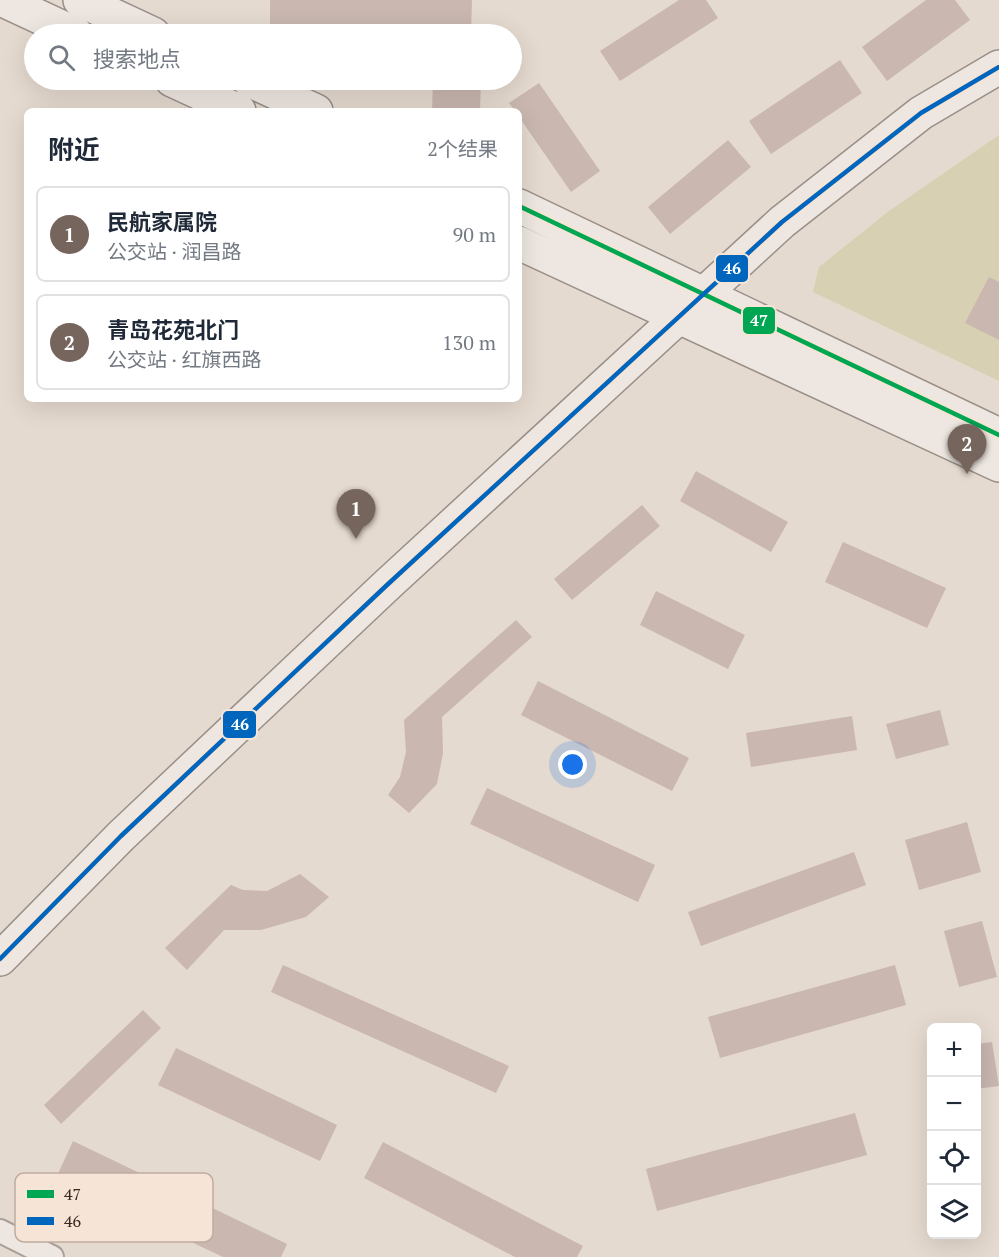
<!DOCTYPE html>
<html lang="zh">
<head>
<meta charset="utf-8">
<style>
  body { margin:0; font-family:"PT Serif","Noto Sans SC",serif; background:#f2f2f3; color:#1f2937 }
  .controls { position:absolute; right:18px; bottom:18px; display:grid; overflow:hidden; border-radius:9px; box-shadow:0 6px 24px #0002 }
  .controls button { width:54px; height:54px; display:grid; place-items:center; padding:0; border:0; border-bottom:2px solid #e0e1e3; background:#fff; color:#1f2937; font:30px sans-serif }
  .you { position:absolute; left:573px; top:765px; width:21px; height:21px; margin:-15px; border:4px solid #fff; border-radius:50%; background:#1a73e8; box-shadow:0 0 0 9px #1a73e833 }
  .badge { display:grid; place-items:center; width:39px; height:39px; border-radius:50%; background:#76655d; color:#fff; font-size:20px; font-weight:700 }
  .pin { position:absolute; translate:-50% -50px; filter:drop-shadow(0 2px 3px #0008) }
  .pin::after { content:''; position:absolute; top:32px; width:21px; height:18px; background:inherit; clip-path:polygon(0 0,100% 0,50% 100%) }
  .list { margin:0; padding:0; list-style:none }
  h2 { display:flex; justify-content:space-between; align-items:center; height:78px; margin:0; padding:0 24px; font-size:26px }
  h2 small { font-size:20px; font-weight:400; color:#747a83 }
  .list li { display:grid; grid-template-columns:39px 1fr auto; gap:18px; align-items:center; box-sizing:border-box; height:96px; margin:0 12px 12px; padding:0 12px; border:2px solid #e0e1e3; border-radius:9px }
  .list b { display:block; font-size:22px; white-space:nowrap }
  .list p { margin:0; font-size:20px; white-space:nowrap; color:#747a83 }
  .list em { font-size:20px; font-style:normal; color:#747a83 }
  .icon { flex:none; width:33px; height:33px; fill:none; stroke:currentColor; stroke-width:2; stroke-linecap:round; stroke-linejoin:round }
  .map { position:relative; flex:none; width:999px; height:1257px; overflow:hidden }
  .search { position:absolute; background:#fff; box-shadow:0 6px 24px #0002; left:24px; top:24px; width:498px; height:66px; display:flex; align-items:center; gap:15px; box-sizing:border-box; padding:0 21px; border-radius:33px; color:#747a83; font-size:22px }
  .panel { position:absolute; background:#fff; box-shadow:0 6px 24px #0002; left:24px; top:108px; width:498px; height:294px; border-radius:9px }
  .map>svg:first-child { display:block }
</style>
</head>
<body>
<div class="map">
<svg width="999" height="1257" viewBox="0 0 999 1257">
  <rect width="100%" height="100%" fill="#e5dacf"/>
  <!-- green -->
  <path fill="#d8d0b2" d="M999 135V381L813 292 819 267 889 211Z"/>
  <!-- building -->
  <path fill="#c9b7b0" d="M270 0H472L471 34H270Z
    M679 0H706L718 18 620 81 600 51Z
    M926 0H955L970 20 887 81 862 47Z
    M840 60 862 93 771 154 749 121Z
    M433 80H481L480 111H432Z
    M539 83 600 171 571 192 519 117V111H515L509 103Z
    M728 140 751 167 670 234 648 207Z
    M989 277 999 282V340L965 323Z
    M696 471 788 522 771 552 680 501Z
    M642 505 660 526 572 600 554 579Z
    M843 542 946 588 927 628 825 582Z
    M656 591 745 635 728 669 640 625Z
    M516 620 532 637 442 717 443 753 437 784 409 813 388 795 400 777 406 752 404 720Z
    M538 681 689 758 672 791 521 715Z
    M940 710 949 745 896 759 886 724Z
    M852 716 857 750 751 767 746 733Z
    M487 788 655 865 638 902 470 824Z
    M967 822 981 872 919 890 905 840Z
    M854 852 866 885 701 946 688 912Z
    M300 874 329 897 306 917 261 930H224L187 970 165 948 231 885 243 890 267 891Z
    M982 921 997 977 959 987 944 931Z
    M283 965 509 1066 496 1093 271 992Z
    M895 965 906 1005 720 1058 708 1017Z
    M143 1010 161 1028 61 1124 44 1105Z
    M992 1042 999 1086 976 1089V1044Z
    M176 1048 337 1125 320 1161 158 1085Z
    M855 1113 867 1155 657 1211 646 1169Z
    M73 1141 287 1244 281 1257H223L56 1178Z
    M383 1142 583 1246 577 1257H515L364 1178Z"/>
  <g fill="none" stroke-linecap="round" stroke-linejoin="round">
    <!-- street casing -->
    <g stroke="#ab9f98" stroke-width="26">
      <path id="street" d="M0 1231 52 1257"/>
    </g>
    <!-- secondary casing -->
    <g stroke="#9a8f88" stroke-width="36">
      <path id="secondary" d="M3 0 76 34
        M80 0 153 34
        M172 80 239 111
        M249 80 316 111
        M519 206 999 435
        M519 243 999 465
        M0 959 121 836 387 585 782 222 921 113 999 67"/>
    </g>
    <!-- street -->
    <use href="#street" stroke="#eee7e1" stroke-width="22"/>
    <!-- secondary -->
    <use href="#secondary" stroke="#eee7e1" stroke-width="33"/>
    <!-- bus-1 casing -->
    <g stroke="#f6e5d6" stroke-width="9">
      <path id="bus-1" d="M519 206 999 435"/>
    </g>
    <!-- bus-2 casing -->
    <g stroke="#f6e5d6" stroke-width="9">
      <path id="bus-2" d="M0 959 121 836 387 585 782 222 921 113 999 67"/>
    </g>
    <!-- bus-1 -->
    <use href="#bus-1" stroke="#00a651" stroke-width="4.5"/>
    <!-- bus-2 -->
    <use href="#bus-2" stroke="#0065bd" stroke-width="4.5"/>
  </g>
  <!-- legend -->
  <rect x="15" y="1173" width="198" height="69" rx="9" fill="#f6e5d6" stroke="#beac9f" stroke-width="1.5"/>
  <rect x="27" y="1190" width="27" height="8" fill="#00a651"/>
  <rect x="27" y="1217" width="27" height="8" fill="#0065bd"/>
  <g font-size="16" fill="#3a261f">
    <text x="64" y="1200">47</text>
    <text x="64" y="1227">46</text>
  </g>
  <g stroke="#f6e5d6" stroke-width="2">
    <rect x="715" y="254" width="34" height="29" rx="6" fill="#0065bd"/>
    <rect x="742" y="306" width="34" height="29" rx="6" fill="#00a651"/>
    <rect x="222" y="710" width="35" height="29" rx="6" fill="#0065bd"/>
  </g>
  <g font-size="16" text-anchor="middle" font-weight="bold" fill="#fff">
    <text x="732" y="274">46</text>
    <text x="759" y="326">47</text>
    <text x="240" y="730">46</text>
  </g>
</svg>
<div class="controls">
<button>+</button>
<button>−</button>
<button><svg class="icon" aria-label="locate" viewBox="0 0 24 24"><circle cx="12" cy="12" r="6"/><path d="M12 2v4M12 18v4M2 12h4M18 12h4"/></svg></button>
<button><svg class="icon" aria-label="layers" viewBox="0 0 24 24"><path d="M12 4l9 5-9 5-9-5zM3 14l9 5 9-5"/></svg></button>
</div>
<div class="you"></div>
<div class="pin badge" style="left:356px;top:539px">1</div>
<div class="pin badge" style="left:967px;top:474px">2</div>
<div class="search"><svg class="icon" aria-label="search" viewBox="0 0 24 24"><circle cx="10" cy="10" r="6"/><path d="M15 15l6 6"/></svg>搜索地点</div>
<section class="panel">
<h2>附近<small>2个结果</small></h2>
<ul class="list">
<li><span class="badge">1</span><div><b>民航家属院</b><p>公交站 · 润昌路</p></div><em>90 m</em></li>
<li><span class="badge">2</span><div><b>青岛花苑北门</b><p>公交站 · 红旗西路</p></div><em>130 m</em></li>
</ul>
</section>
</div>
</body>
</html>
